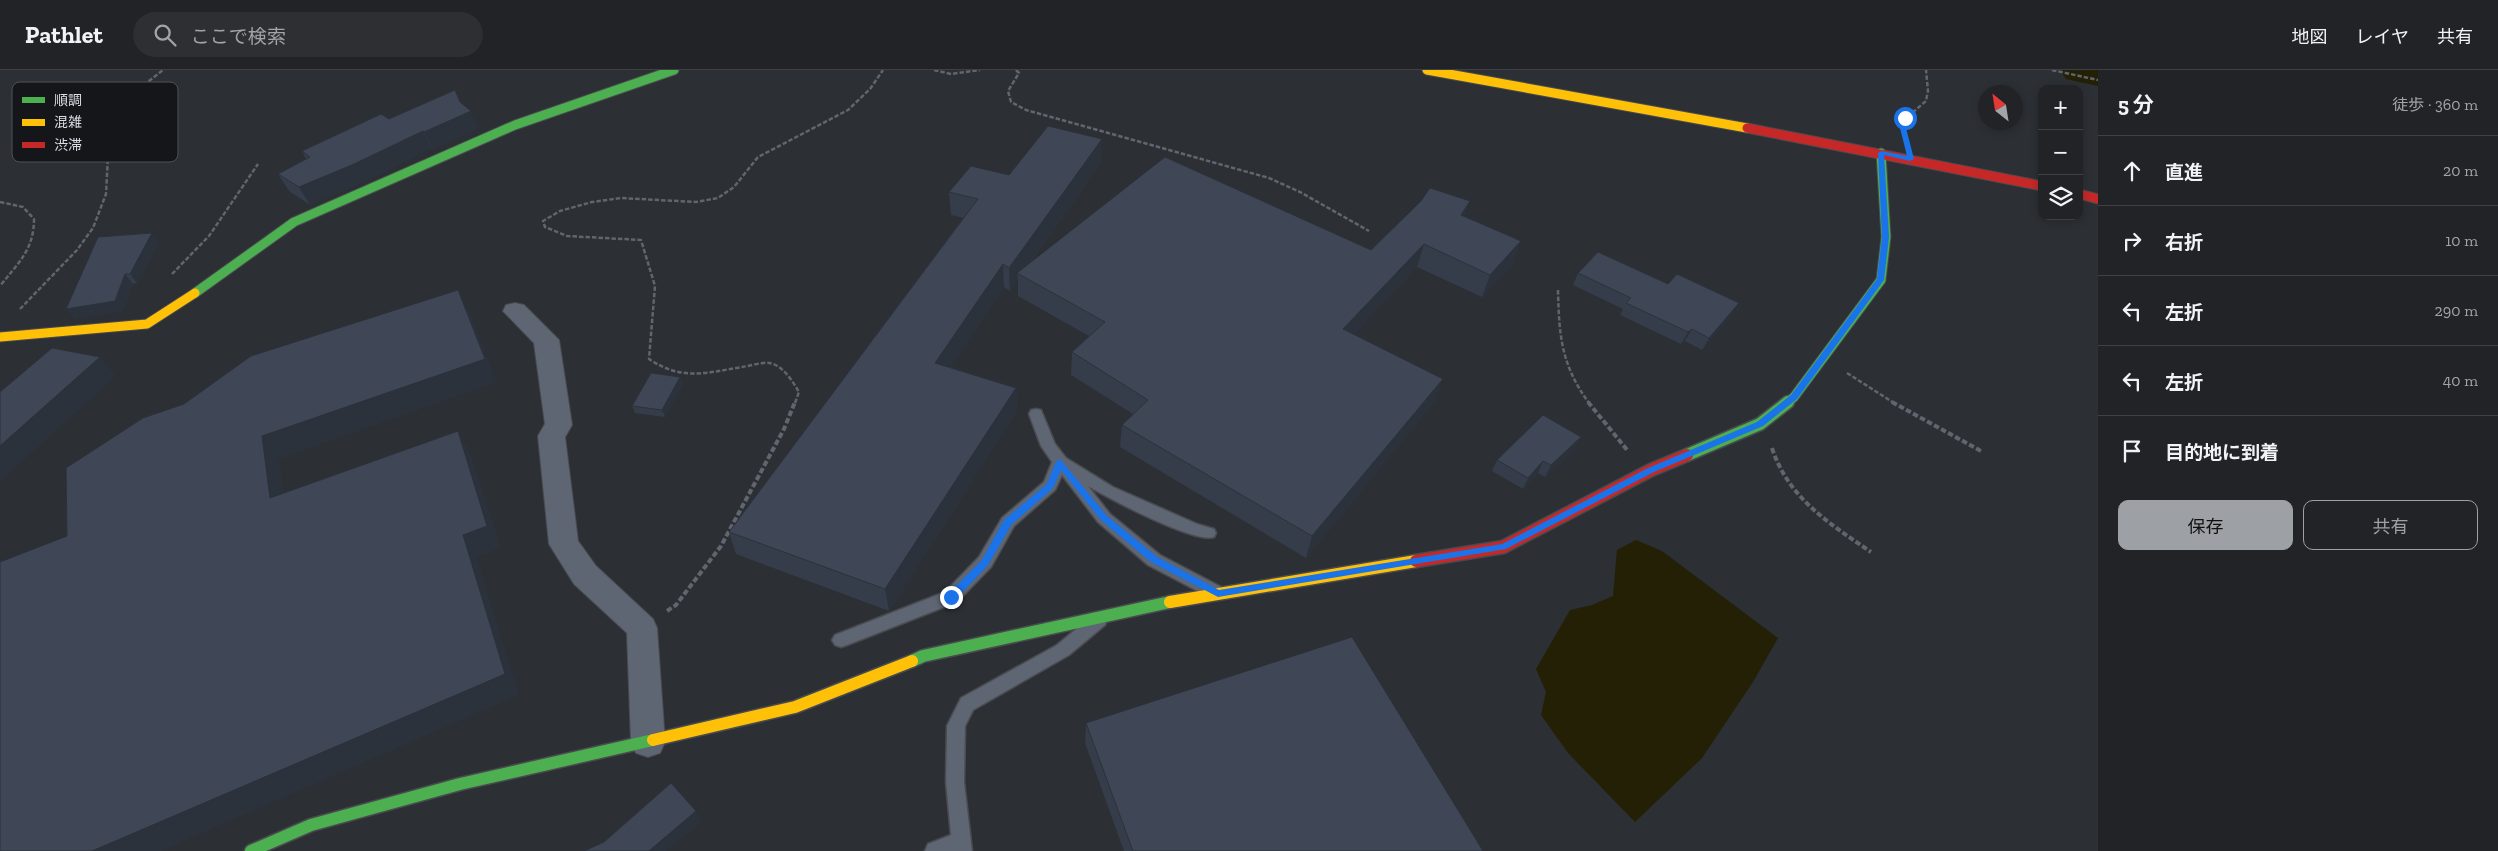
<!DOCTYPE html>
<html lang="ja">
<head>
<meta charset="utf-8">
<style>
  body { margin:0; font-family:"Zilla Slab","Noto Sans JP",serif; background:#2d2f33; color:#f1f3f6 }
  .controls { position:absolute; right:15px; top:15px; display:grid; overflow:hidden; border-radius:10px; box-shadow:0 2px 8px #0003 }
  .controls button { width:45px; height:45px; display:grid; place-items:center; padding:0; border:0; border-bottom:1px solid #3e4044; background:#212327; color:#f1f3f6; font:25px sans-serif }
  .compass { position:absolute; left:1978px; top:15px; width:45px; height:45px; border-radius:50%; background:#212327; box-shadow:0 2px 8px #0003; rotate:330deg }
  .stop { position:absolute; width:15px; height:15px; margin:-11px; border:4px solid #1a73e8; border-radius:50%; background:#fff }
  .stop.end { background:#1a73e8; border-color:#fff; box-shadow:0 1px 5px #0008 }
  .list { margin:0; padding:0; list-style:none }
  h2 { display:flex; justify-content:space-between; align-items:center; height:65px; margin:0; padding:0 20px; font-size:21px }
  h2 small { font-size:16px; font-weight:400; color:#a2a4a7 }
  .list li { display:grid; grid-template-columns:32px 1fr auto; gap:15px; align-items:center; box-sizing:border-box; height:70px; padding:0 20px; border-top:1px solid #3e4044 }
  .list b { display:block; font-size:19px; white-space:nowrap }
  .list em { font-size:16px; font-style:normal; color:#a2a4a7 }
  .actions { display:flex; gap:10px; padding:15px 20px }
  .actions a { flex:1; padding:11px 0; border:1px solid #9da1a6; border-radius:10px; text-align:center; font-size:18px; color:#9da1a6 }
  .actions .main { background:#9da1a6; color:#111 }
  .icon { flex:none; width:28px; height:28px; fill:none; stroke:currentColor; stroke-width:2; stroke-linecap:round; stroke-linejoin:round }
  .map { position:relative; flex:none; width:2098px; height:781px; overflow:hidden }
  header { display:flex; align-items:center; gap:30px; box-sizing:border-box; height:70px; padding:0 25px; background:#212327; border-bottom:1px solid #3e4044 }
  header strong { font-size:24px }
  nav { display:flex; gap:28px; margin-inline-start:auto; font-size:18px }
  .search { width:350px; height:45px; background:#2d2f33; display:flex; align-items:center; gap:12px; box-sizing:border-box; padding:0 18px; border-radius:28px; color:#a2a4a7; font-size:19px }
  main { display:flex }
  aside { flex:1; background:#212327 }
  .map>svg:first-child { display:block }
</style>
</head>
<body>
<header>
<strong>Pathlet</strong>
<div class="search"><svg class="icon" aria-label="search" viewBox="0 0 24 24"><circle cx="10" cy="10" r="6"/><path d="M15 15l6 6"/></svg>ここで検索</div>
<nav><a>地図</a><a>レイヤ</a><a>共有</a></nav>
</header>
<main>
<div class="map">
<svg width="2098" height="781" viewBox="0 0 2098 781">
  <rect width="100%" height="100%" fill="#2c2f34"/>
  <!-- water -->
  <path fill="#232006" d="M1636 470 1662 481 1778 568 1753 612 1702 688 1635 752 1568 683 1541 645 1546 622 1536 599 1570 540 1592 535 1613 526 1617 480Z"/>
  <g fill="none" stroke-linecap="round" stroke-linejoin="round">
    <!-- river -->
    <path fill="#232006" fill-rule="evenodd" d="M2060 0H2098V16L2066 9Z"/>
    <!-- lane casing -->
    <g stroke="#494b4f" stroke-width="3">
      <path id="lane" d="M1036 339 1041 340 1055 374 1066 388 1113 417 1197 454 1214 459 1216 463 1214 467C1195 474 1108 428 1088 416L1110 444 1160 485 1223 518 1225 523 1223 528 1217 530 1211 528 1148 495 1098 452 1062 405 1055 420 1014 456 991 497 957 532 847 575 841 577 835 575 832 570 835 565 945 522 979 487 1002 448 1044 412 1052 392 1041 376 1029 344 1031 340Z
        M1099 543 1105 545 1107 550 1105 555 1069 585 973 640 965 656 964 712 972 781H925L928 774 951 765 946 712 947 656 961 628 1057 575 1093 545Z"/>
    </g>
    <!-- street casing -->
    <g stroke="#494b4f" stroke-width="2">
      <path id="street" d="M515 233 524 235 559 270 572 355 565 367 578 471 596 496 653 549 657 558 665 672 660 683 648 687 636 683 631 672 627 563 574 514 549 474 538 366 545 354 534 273 503 241 506 235Z"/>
    </g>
    <!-- fast-far1 casing -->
    <g stroke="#494b4f" stroke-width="11">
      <path id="fast-far1" d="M195 223 294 152 515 55 674 0
        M1787 333 1794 327 1881 210 1886 167 1881 83"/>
    </g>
    <!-- fast casing -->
    <g stroke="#494b4f" stroke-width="15">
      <path id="fast" d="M1687 385 1760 354 1788 332
        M912 591 923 586 1170 532
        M251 781 311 755 460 714 653 670"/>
    </g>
    <!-- slow-far1 casing -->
    <g stroke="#494b4f" stroke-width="11">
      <path id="slow-far1" d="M1427 0 1747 58
        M0 267 147 254 195 223"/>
    </g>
    <!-- slow casing -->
    <g stroke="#494b4f" stroke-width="15">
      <path id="slow" d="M1170 532 1416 491
        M653 670 795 637 912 591"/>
    </g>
    <!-- jam-far1 casing -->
    <g stroke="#494b4f" stroke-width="11">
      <path id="jam-far1" d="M1747 58 2042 116
        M2079 124 2098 129"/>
    </g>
    <!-- jam casing -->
    <g stroke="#494b4f" stroke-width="15">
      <path id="jam" d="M1416 491 1503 477 1651 400 1687 385"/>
    </g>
    <!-- path-far1 -->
    <path stroke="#60656e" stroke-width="2.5" stroke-dasharray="4.5 2" stroke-linecap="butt" d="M934 0 951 4 980 0
      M1016 0 1019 3 1008 21 1011 32 1026 40 1269 108 1300 122 1369 161
      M2052 0 2098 10
      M1904 65 1905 49 1926 31 1928 21 1926 0
      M0 132 23 137 34 149C34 180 18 193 0 216
      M172 204 209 166 258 94
      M1558 220C1559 265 1561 295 1589 333
      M20 239 77 180 93 158 106 124 109 68 113 52 130 26 163 0
      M1847 303 1894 333
      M795 333 799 322C793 312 783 295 769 293 761 292 750 296 742 297 705 303 682 311 649 289L655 216 641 170 567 166 545 157 543 151 560 141 592 132 621 128 696 132 718 128 734 117 758 87 848 40 870 19 883 0"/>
    <!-- path -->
    <path stroke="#60656e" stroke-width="4" stroke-dasharray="5.5 2.5" stroke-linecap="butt" d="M1588 332 1628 381
      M1892 332 1981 381
      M1772 378C1788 428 1830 454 1871 482
      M667 541 676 535 721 476 784 359 795 332"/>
    <!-- lane -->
    <use href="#lane" fill="#5e6573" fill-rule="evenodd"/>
    <!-- street -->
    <use href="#street" fill="#5e6573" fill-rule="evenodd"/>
    <!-- fast-far1 -->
    <use href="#fast-far1" stroke="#4caf50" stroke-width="9"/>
    <!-- fast -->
    <use href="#fast" stroke="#4caf50" stroke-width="12"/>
    <!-- slow-far1 -->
    <use href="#slow-far1" stroke="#ffc107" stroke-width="9"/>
    <!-- slow -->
    <use href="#slow" stroke="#ffc107" stroke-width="12"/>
    <!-- jam-far1 -->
    <use href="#jam-far1" stroke="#c62828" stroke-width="9"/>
    <!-- jam -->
    <use href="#jam" stroke="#c62828" stroke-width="12"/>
  </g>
  <!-- wall -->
  <path fill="#363d4a" d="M460 32 479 58 432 79 431 78 363 112 310 135 289 121 278 104 306 89 302 81 389 49Z
    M1101 92 1030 193 1371 180 1465 146 1513 194 1482 227 1417 197 1354 264 1435 331 1306 488 1120 377 1122 355 1133 344 1071 305 1072 282 1089 266 1018 226V210L1010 221 1004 217 950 297 1016 318 1017 341 889 541 736 484 729 462 963 148 951 145 949 122 1009 105Z
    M159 173 137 213 133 214 123 241 74 249Z
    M1578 203 1732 245 1702 280 1685 271 1681 274 1620 245 1623 239 1573 215Z
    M680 307 683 314 665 347 635 343 632 336Z
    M1575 379 1545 407 1538 403 1523 419 1492 401 1497 390Z
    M1086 653 1483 781H1124L1085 673Z"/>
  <!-- shaded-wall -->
  <path fill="#2c323c" d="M471 41 479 58 432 79 424 62Z
    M423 61 431 78 363 112 310 135 299 117Z
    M1102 69 1101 92 1021 205 1017 203 1018 210 1010 221 1009 198Z
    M1470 131 1462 154 1461 145Z
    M152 163 159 173 137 213 130 204Z
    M1521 171 1513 194 1482 227 1490 205Z
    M1424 174 1417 197 1338 282 1343 259Z
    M1003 194 1004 217 938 315 935 293Z
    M125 204 133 214 123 241 74 249 66 239Z
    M458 220 470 243 497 312 279 389 288 451 270 428 262 366Z
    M1739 233 1732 245 1702 280 1709 268Z
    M1692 259 1685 271 1681 274 1688 262Z
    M100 287 116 306 0 412V376Z
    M680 307 683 314 665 347 662 340Z
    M1443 309 1435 331 1306 488 1312 466Z
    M1016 318 1017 341 889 541 885 519Z
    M458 361 471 384 501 478 477 487 519 625 161 781H92L463 465Z
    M1581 367 1575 379 1545 407 1551 395Z
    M1543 391 1538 403 1523 419 1528 408Z
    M696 741 702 751 667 781H649Z"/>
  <!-- building -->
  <path fill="#3f4756" stroke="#2c323c" d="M455 20 460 32 471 41 424 62 423 61 354 94 299 117 278 104 310 87 302 81 381 44 389 49Z
    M1048 56 1102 69 1009 198 1003 194 935 293 1016 318 885 519 729 462 978 129 949 122 971 96 1009 105Z
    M1165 87 1371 180 1421 131 1430 118 1470 131 1461 145 1521 171 1490 205 1424 174 1343 259 1443 309 1312 466 1122 355 1148 330 1072 282 1105 252 1017 203Z
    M152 163 130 204H125L115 231 66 239 98 167Z
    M1598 182 1668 214 1677 204 1739 233 1709 268 1692 259 1688 262 1626 233 1631 228 1578 203Z
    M458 220 485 289 262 366 270 428 458 361 487 456 463 465 505 604 92 781H0V492L67 466 66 398 143 348 184 334 251 286Z
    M52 278 100 287 0 376V322Z
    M651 303 680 307 662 340 632 336Z
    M1543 345 1581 367 1551 395 1543 391 1528 408 1497 390Z
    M1352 567 1483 781H1133L1086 653Z
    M671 713 696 741 649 781H584L604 772Z"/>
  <!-- route -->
  <path fill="#1a73e8" d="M1902 46 1908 48 1905 54 1914 89 1910 91 1884 85 1889 167 1884 210 1797 329 1763 356 1654 402 1506 479 1218 527 1151 492 1101 450 1061 400 1053 418 1011 455 988 495 955 530H948V524L982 490 1004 450 1047 414 1056 392 1060 389 1107 446 1157 487 1219 520 1502 474 1648 398 1757 352 1791 325 1877 209 1882 167 1878 83 1881 81 1907 86 1899 54Z"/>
  <!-- legend -->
  <rect x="12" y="12" width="166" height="80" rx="8" fill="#14161a" stroke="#4f5257" stroke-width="1"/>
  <rect x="22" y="27" width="23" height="6" fill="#4caf50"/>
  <rect x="22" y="49" width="23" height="7" fill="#ffc107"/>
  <rect x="22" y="72" width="23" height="6" fill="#c62828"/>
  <g font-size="14" fill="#dadee4">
    <text x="54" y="35">順調</text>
    <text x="54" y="57">混雑</text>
    <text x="54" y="80">渋滞</text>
  </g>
</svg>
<div class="controls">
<button>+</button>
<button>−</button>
<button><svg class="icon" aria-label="layers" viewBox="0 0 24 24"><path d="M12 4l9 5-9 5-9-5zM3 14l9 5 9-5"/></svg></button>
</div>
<svg class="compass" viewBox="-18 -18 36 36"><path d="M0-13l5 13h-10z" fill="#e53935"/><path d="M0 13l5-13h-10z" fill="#a2a4a7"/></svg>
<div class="stop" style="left:1905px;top:48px"></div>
<div class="stop end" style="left:951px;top:527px"></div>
</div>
<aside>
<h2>5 分<small>徒歩 · 360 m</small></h2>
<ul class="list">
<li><svg class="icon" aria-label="ahead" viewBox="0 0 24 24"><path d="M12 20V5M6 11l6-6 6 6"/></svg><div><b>直進</b></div><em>20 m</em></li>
<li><svg class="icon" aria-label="right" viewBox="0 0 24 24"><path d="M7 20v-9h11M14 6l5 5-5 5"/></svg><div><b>右折</b></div><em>10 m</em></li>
<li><svg class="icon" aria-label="left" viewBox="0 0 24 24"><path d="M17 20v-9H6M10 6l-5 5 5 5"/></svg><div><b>左折</b></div><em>290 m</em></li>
<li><svg class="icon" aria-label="left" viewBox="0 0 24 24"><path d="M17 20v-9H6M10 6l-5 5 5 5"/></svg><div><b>左折</b></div><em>40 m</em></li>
<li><svg class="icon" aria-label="arrive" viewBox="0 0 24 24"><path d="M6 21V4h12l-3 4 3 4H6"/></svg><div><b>目的地に到着</b></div></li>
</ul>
<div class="actions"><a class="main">保存</a><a>共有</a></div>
</aside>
</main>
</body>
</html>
